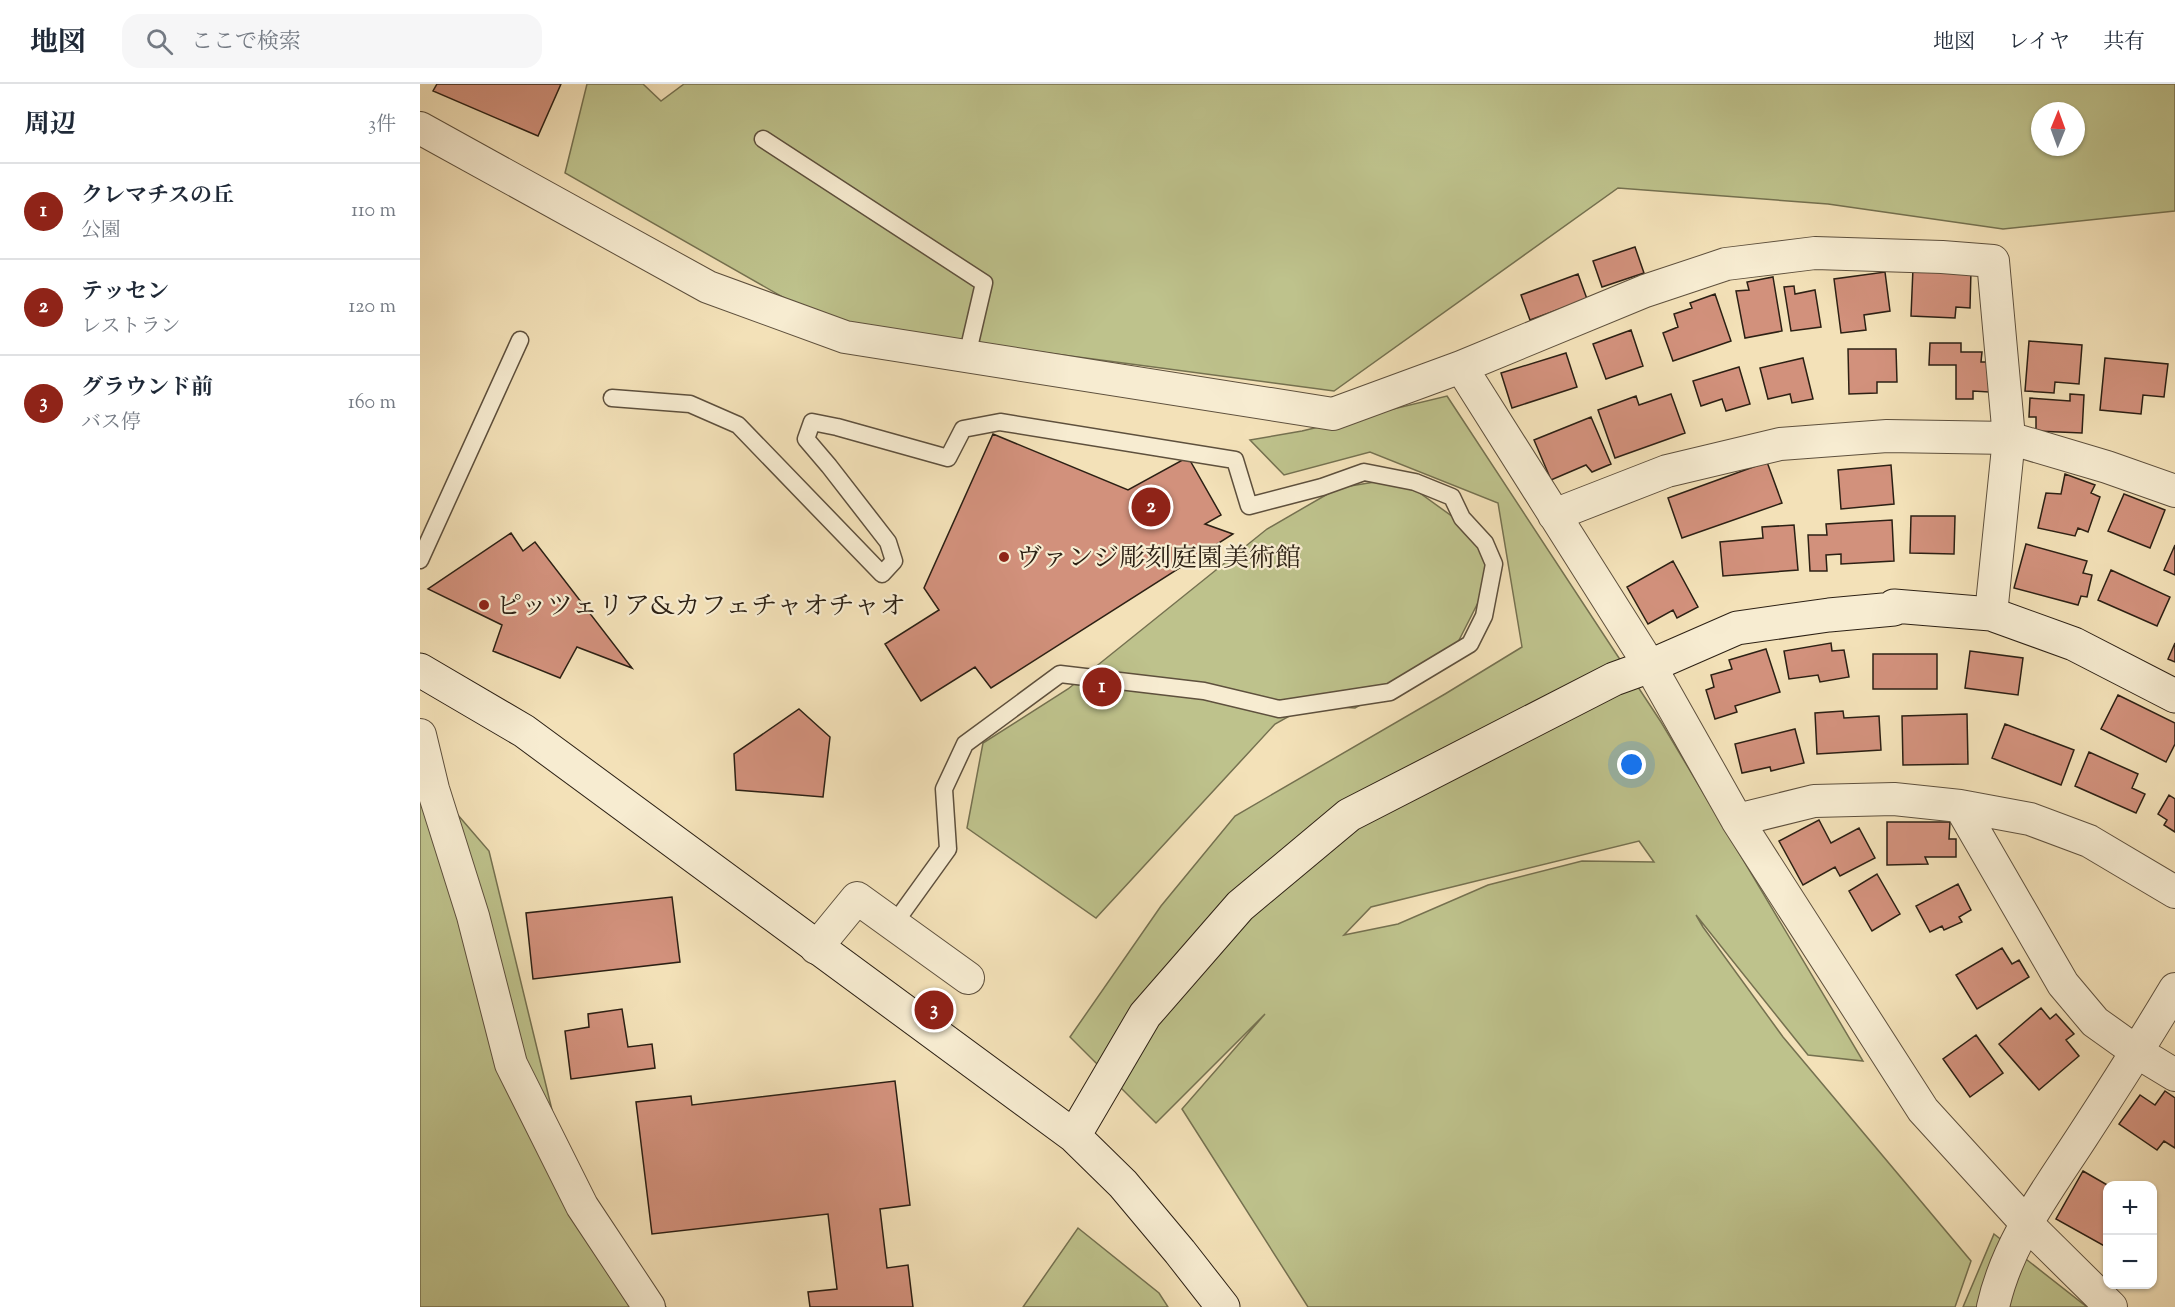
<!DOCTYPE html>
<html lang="ja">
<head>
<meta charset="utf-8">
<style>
  body { margin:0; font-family:"Sorts Mill Goudy","Noto Serif JP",serif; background:#f6f6f7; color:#1f2937 }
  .controls { position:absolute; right:18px; bottom:18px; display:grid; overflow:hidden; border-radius:12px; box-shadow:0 2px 4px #0004 }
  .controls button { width:54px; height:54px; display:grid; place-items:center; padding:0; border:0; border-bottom:2px solid #e0e1e3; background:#fff; color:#1f2937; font:30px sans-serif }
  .compass { position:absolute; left:1611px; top:18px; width:54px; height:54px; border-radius:50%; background:#fff; box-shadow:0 2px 4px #0004; rotate:1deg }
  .you { position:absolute; left:1212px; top:681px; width:21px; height:21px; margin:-15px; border:4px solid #fff; border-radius:50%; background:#1a73e8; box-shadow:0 0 0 9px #1a73e833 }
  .badge { display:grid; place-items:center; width:39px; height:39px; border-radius:50%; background:#8f2418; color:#fff; font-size:20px; font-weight:700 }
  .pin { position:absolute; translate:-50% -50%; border:3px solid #fff; box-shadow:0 2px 6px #0006 }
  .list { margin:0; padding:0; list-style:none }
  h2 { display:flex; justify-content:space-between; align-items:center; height:78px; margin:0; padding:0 24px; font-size:26px }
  h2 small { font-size:20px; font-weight:400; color:#747a83 }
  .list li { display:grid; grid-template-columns:39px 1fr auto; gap:18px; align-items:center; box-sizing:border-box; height:96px; padding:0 24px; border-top:2px solid #e0e1e3 }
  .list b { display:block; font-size:22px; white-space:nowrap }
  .list p { margin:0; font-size:20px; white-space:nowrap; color:#747a83 }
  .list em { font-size:20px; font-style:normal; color:#747a83 }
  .icon { flex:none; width:33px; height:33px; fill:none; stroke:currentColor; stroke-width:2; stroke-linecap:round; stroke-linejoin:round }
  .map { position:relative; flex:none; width:1755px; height:1223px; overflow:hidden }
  header { display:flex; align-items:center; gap:36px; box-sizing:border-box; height:84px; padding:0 30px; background:#fff; border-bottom:2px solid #e0e1e3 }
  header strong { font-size:28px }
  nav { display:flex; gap:33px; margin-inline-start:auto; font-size:21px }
  .search { width:420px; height:54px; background:#f6f6f7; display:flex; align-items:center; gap:15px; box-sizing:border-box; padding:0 21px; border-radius:18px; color:#747a83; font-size:22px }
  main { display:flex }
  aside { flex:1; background:#fff }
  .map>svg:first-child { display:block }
</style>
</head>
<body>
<header>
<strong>地図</strong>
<div class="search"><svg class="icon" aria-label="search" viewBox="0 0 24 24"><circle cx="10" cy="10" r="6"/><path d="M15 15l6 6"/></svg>ここで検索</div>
<nav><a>地図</a><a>レイヤ</a><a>共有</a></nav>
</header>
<main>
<aside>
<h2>周辺<small>3件</small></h2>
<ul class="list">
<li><span class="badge">1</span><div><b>クレマチスの丘</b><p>公園</p></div><em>110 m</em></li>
<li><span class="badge">2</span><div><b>テッセン</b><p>レストラン</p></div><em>120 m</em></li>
<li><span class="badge">3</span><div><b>グラウンド前</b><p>バス停</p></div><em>160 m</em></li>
</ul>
</aside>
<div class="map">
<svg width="1755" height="1223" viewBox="0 0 1755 1223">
  <rect width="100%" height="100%" fill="#f3e1b8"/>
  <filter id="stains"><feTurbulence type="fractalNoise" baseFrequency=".00333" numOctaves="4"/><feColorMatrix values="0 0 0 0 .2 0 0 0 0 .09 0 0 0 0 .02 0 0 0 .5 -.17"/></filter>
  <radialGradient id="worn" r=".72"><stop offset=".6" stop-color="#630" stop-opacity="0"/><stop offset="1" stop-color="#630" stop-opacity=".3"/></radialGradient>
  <!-- green -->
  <path fill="#bec28c" stroke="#757150" stroke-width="1.5" fill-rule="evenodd" d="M167 0H223L241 17 264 0H1755V127L1583 145 1408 120 1198 104 914 307 410 240 145 89ZM1620 27H1656V63H1620Z
    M1027 312 1241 638 1443 977 1388 971 1276 831 1283 843 1363 953 1551 1177 1535 1223H888L762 1025 845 930 736 1039 650 953 741 822 815 732 1025 610 1102 563 1078 419 950 368 864 391 830 356 882 347ZM1219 757 1234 778 1162 777 1068 801 978 840 924 851 951 823Z
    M979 394 1058 451 1072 491 1032 570 935 624 889 621 855 640 676 834 547 744 563 659 648 605 847 445 918 404Z
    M0 687 69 767 159 1137 246 1223H0Z
    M658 1144 739 1209 748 1223H603Z
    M1574 1150 1667 1223H1543Z"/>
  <!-- building -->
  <path fill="#d2917c" stroke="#2c2014" stroke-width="1.5" d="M17 0H141L118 52 13 7Z
    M1215 163 1224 189 1182 203 1173 177Z
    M1493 184 1551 186 1550 224 1536 223 1535 234 1491 232Z
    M1465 188 1470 227 1444 231 1446 246 1421 249 1414 195Z
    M1158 190 1167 215 1110 236 1101 211Z
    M1353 193 1362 247 1325 254 1316 207 1329 206 1327 198Z
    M1374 202 1375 210 1395 206 1401 243 1371 247 1364 203Z
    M1295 210 1311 257 1253 277 1243 249 1258 243 1254 230 1272 224 1270 219Z
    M1211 246 1223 282 1186 295 1173 260Z
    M1609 257 1662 261 1659 300 1635 298 1634 309 1605 307Z
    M1510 259H1541V268H1562L1561 278H1570L1569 308 1553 307V315H1536V281H1509Z
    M1428 265H1476L1477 298H1457V309L1429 310Z
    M1146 269 1157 303 1092 324 1081 289Z
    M1383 274 1393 315 1372 319 1370 310 1348 315 1340 284Z
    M1685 274 1748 280 1744 313 1723 311 1721 330 1680 326Z
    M1319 283 1330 320 1306 327 1302 315 1281 322 1273 297Z
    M1251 310 1265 349 1195 374 1178 326 1216 312 1219 321Z
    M1650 310 1664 311 1662 349 1616 347V333H1609L1610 314 1650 317Z
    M1171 333 1191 380 1172 388 1166 381 1131 396 1114 356Z
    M573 350 708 406 768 373 801 431 785 440 813 450 571 604 555 583 501 617 465 560 519 526 504 504Z
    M1347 378 1362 419 1262 454 1248 414Z
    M1471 381 1474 420 1421 425 1418 386Z
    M1645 390 1675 401 1671 409 1680 413 1668 448 1658 444 1655 452 1618 444 1626 409 1641 410Z
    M1704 410 1745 426 1730 464 1688 447Z
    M1491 432H1535L1534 470 1490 469Z
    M1472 436 1474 477 1421 480V470L1406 471 1407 487H1390L1388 451H1407L1406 440Z
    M1374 441 1378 486 1303 492 1300 458 1343 454 1342 443Z
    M91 449 103 467 115 458 212 584 157 563 140 594 73 567 82 541 8 505Z
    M1606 460 1667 477 1663 489 1672 491 1667 513 1661 512 1658 521 1594 504Z
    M1755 461V491L1744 486Z
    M1253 477 1278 523 1257 534 1253 526 1228 540 1207 503Z
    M1691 486 1750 513 1737 542 1678 516Z
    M1411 559 1412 567 1424 566 1429 593 1400 598 1398 591 1369 595 1364 567Z
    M1755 559V578L1748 575Z
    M1346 565 1360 608 1315 622 1317 628 1295 635 1286 606 1294 603 1291 591 1312 585 1309 576Z
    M1550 567 1603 574 1598 611 1545 604Z
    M1453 570H1517V605H1453Z
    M1698 611 1755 639V660L1746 678 1681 645Z
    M379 625 410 653 403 713 316 706 314 670Z
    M1423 627 1424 634 1459 632 1461 666 1397 670 1395 629Z
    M1547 630 1548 680 1483 681 1482 632Z
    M1585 640 1654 666 1641 701 1572 674Z
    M1375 645 1384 679 1351 687 1350 683 1322 689 1315 660Z
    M1669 668 1718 690 1712 704 1725 710 1716 729 1655 702Z
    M1749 711 1755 715V748L1744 741 1747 736 1738 730Z
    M1399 736 1411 759 1439 744 1455 774 1420 792 1415 783 1383 801 1359 757Z
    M1467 738H1530L1529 755H1536V773H1505L1508 780 1467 781Z
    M1457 790 1480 830 1452 847 1429 807Z
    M1538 800 1551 826 1539 833 1542 838 1524 846 1522 842 1510 848 1496 822Z
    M252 813 260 878 113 895 106 829Z
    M1582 864 1592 880 1599 876 1609 893 1557 925 1536 891Z
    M1621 924 1630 935 1636 930 1654 950 1646 956 1659 972 1619 1006 1579 960Z
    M202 925 208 963 232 960 235 984 151 995 145 947 169 943 168 930Z
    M1556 951 1583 989 1550 1013 1523 975Z
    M475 997 490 1121 460 1125 467 1184 488 1181 493 1223H390L388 1208 417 1205 408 1130 232 1150 216 1018 271 1012 272 1021Z
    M1745 1007 1755 1014V1064L1744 1057 1737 1066 1699 1040 1720 1011 1735 1021Z
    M1663 1087 1689 1102 1688 1164 1636 1135Z"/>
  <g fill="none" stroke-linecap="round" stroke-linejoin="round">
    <!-- lane casing -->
    <g stroke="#5e503d" stroke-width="19">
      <path id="lane" d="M343 55 564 199 547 272
        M192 314 270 320 318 341 462 490 474 477 468 458 409 382 386 355 392 338 417 343 528 374 543 345 580 338 815 376 829 422 902 403 944 388 995 398 1032 413 1042 434 1065 459 1074 480 1064 532 1050 560 970 608 859 625 784 607 640 590 545 660 524 705 528 765 474 840
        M0 476 100 256"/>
    </g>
    <!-- street casing -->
    <g stroke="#5e503d" stroke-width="34">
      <path id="street" d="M0 44 288 203 425 253 913 330 1041 283 1225 207 1306 180 1395 169 1522 173 1573 177 1589 354 1571 530
        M1041 283 1230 582 1317 736 1503 1026 1606 1139 1691 1223
        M1134 431 1247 387 1360 360 1467 352 1589 354 1687 383 1755 407
        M0 651 13 705 53 832 91 980 162 1122 229 1223
        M1540 722 1643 900 1675 938 1717 968 1755 991
        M1317 736 1394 717 1474 715 1540 722 1610 735 1669 757 1755 808
        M396 864 437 814 548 894
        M1573 1223C1587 1159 1627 1107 1662 1053 1694 1004 1725 955 1755 905"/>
    </g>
    <!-- secondary casing -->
    <g stroke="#2c2014" stroke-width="35">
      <path id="secondary" d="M0 586 104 647 654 1052 703 1100 760 1168 803 1223
        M654 1052 725 931 820 822 929 731 1194 595 1230 582 1317 544 1409 531 1474 525V522L1571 530 1654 560 1755 612"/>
    </g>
    <!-- lane -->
    <use href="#lane" stroke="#f7ecd1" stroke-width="16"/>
    <!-- street -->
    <use href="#street" stroke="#f7ecd1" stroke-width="32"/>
    <!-- secondary -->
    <use href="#secondary" stroke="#f7ecd1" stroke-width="33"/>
  </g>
  <!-- markers -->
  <g fill="#8f2418" stroke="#f7ecd1" stroke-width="2">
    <circle cx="584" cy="473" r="6"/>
    <circle cx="64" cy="521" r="6"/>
  </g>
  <g text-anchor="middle" stroke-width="4.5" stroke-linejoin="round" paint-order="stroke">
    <!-- poi labels -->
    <g font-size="26" fill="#2c2014" stroke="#f7ecd1" text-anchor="start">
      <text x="596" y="482">ヴァンジ彫刻庭園美術館</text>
      <text x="76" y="530">ピッツェリア&amp;カフェチャオチャオ</text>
    </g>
  </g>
  <rect width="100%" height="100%" filter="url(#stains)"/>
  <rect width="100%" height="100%" fill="url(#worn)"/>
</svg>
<div class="controls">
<button>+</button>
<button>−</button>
</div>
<svg class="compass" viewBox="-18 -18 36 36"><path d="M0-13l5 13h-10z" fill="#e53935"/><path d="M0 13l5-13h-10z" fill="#747a83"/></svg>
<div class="you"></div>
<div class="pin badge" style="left:682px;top:603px">1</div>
<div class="pin badge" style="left:731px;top:423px">2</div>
<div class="pin badge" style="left:514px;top:926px">3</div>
</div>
</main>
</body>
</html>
